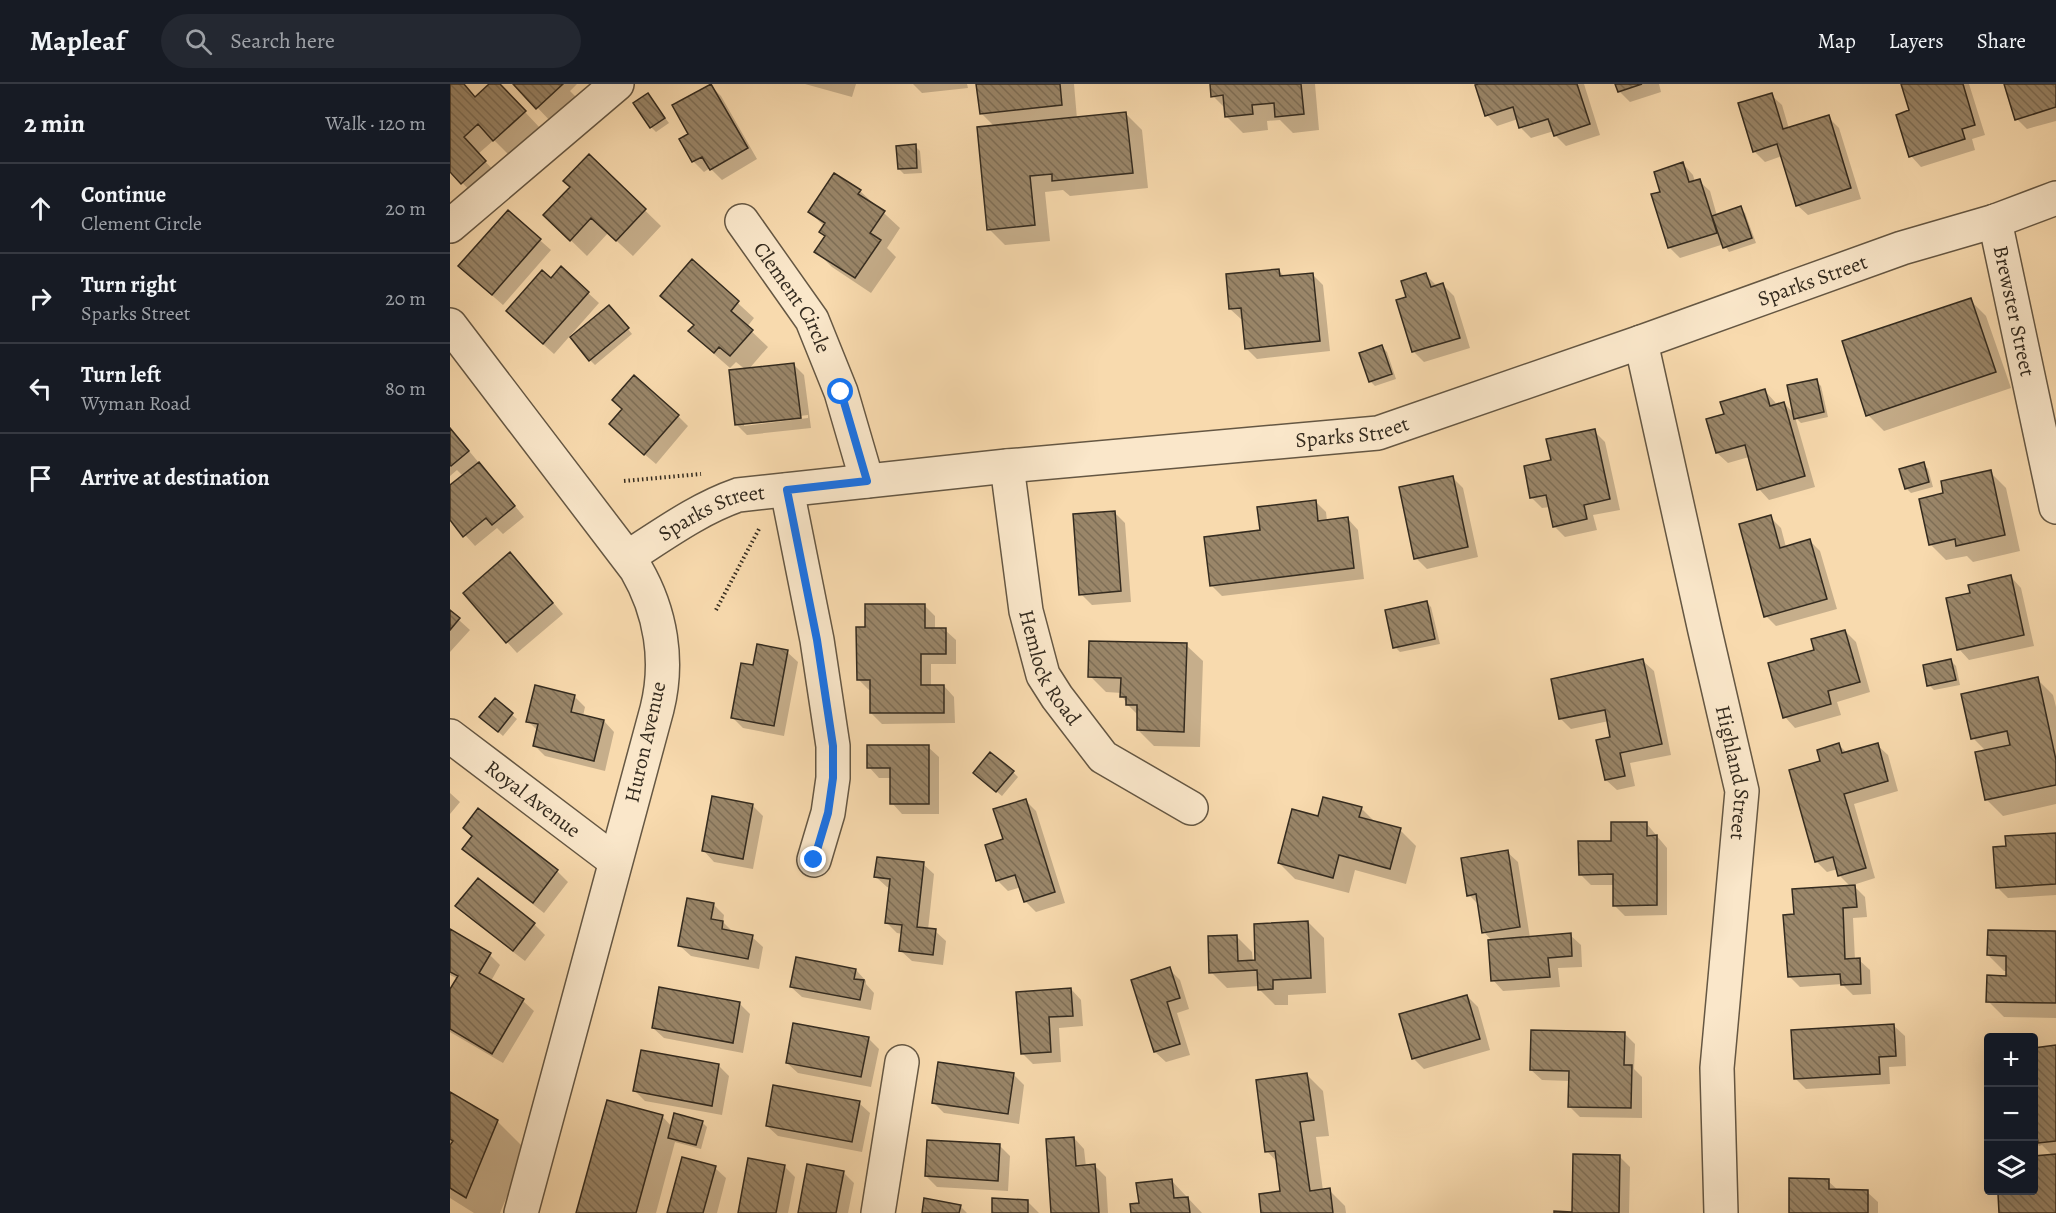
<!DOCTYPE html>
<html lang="en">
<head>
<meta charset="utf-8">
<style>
  body { margin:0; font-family:Alegreya,serif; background:#242831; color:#f1f3f6 }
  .controls { position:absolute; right:18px; bottom:18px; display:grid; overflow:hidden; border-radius:6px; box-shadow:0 6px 24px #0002 }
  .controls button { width:54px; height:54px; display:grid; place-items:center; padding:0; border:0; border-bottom:2px solid #363941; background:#171b24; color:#f1f3f6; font:30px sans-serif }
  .stop { position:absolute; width:18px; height:18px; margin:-14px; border:4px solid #1a73e8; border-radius:50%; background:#fff }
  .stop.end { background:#1a73e8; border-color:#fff; box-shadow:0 2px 6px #0008 }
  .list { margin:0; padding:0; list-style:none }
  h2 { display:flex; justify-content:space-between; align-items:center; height:78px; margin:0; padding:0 24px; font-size:26px }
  h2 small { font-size:20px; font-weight:400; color:#9ea1a6 }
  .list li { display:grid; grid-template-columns:39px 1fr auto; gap:18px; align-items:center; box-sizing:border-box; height:90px; padding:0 24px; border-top:2px solid #363941 }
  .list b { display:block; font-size:22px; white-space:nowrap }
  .list p { margin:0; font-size:20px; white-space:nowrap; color:#9ea1a6 }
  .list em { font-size:20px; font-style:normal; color:#9ea1a6 }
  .icon { flex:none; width:33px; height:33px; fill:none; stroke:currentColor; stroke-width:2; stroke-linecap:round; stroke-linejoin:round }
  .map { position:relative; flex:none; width:1606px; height:1129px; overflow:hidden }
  header { display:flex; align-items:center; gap:36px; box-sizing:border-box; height:84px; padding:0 30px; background:#171b24; border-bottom:2px solid #363941 }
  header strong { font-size:28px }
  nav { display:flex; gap:33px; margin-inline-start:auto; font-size:21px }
  .search { width:420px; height:54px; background:#242831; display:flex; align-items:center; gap:15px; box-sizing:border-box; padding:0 21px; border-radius:33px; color:#9ea1a6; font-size:22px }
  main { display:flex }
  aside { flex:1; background:#171b24 }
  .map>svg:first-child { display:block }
</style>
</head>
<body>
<header>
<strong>Mapleaf</strong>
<div class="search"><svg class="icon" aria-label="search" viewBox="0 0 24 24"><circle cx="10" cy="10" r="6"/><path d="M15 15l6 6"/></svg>Search here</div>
<nav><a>Map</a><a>Layers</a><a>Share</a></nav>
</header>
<main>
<aside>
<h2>2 min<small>Walk · 120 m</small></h2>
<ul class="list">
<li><svg class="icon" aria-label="ahead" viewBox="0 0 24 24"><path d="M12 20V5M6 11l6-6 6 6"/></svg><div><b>Continue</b><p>Clement Circle</p></div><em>20 m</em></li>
<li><svg class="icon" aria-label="right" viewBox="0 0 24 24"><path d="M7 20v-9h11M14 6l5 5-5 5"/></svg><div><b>Turn right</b><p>Sparks Street</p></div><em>20 m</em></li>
<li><svg class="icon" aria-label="left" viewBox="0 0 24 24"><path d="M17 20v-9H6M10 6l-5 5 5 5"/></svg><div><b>Turn left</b><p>Wyman Road</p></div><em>80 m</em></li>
<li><svg class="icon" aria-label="arrive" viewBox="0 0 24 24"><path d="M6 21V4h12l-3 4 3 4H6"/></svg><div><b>Arrive at destination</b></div></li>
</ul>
</aside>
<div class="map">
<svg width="1606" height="1129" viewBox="0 0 1606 1129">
  <defs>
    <pattern id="building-back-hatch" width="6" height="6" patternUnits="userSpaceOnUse" patternTransform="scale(1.5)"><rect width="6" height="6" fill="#9a8669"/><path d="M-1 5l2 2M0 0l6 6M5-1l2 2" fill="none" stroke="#7e6e56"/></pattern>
  </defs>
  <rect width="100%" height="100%" fill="#f8daae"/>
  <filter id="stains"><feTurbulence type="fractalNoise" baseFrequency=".00333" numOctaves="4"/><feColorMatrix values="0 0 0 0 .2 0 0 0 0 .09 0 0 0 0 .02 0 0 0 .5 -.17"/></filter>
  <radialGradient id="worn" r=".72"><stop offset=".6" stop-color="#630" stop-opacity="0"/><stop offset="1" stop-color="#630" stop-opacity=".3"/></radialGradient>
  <!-- shadow -->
  <path fill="#0003" fill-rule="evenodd" d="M0 0H13L26 14 41 0H49L90 44 60 72 44 56 28 70 51 94 28 115 0 86Z
    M65 0H127L120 7 129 16 103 40Z
    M355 0H406L402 13Z
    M463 0H517L518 4 472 9Z
    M528 0H624L627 35 676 30 692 46 698 104 620 112 613 106 595 108 600 157 555 161 539 145 545 43 531 29Z
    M762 0H865L869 46 843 49 830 36 817 37 818 46 793 49 777 33 776 25 763 12Z
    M1033 0H1134L1150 51 1116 62 1105 51 1104 47 1081 54 1071 44 1068 35 1047 42 1037 31Z
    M1167 0H1209L1211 8 1180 18 1169 7Z
    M1457 0H1519L1535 51 1522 55 1525 66 1471 83 1461 72V27Z
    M1556 0H1606V37L1577 45 1567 35Z
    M260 1 271 12 307 75 272 96 260 84 254 88 243 77 240 50Z
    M198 11 219 39 206 48 201 43Z
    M1321 11 1332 21 1339 45 1378 33 1389 44 1411 115 1358 131 1347 121 1332 72 1315 78 1304 67Z
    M465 62 470 67 472 89 454 90 449 85Z
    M139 72 211 142 183 172 158 149 137 172 95 131 122 103Z
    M1233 80 1243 91 1245 98 1249 97 1260 107 1267 132 1290 124 1295 129 1306 159 1279 168 1274 160 1230 174 1219 163 1212 109Z
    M385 91 410 107 450 144 437 164 446 173 421 209 382 183 366 167 376 153 371 148 374 142 360 128Z
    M58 128 101 166 53 221 21 193Z
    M242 177 304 234 297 243 318 263 298 286 344 281 354 291 361 344 297 351 287 341 296 286 286 278 280 284 256 263 240 247 245 242 212 211ZM358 331V334L294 342V339Z
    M828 186 835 193 862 190 873 201 880 267 807 275 796 264 794 235H791L780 225Z
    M976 191 987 202 993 201 1004 212 1020 264 974 278 963 267 958 214Z
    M138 209 149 219 104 270 68 238Z
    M1520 216 1536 232 1561 304 1434 347 1418 331Z
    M164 228 182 250 145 281 140 276Z
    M932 263 937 268 946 295 925 302 920 297Z
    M1366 297 1371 302 1378 333 1351 339 1345 333 1365 403 1319 416 1309 405 1299 373 1278 379 1267 369 1276 331 1315 307 1325 318 1326 321 1334 319 1345 331Z
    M228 332 238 342 206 380 172 351Z
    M0 344 74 433 53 450 47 444 25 462 0 434V403L13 392 7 386 0 392Z
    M1144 347 1155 358 1170 426 1143 431 1147 446 1115 453 1104 442 1100 423 1092 424 1082 414 1103 377Z
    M1473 380 1478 385 1483 403 1461 409 1456 404Z
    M1540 388 1556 404 1570 467 1523 478 1517 472 1496 476 1480 460 1495 410Z
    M1002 393 1013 404 1028 473 977 485 966 474Z
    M865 417 876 428 877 437 898 435 908 446 914 495 772 512 761 501 811 448Z
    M664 428 675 439 681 518 642 521 631 510Z
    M1320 433 1331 444 1336 463 1360 457 1370 467 1387 525 1326 542 1316 532Z
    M71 481 113 530 67 569 57 558Z
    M1561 493 1571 504 1584 562 1519 576 1509 565Z
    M976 518 981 523 990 560 950 568 945 563Z
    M474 521 485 532V546H495L506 556V580H481V602H494L504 613 505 639 432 640 421 629V606H419L408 595 416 544Z
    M0 528 20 546 0 568Z
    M1395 547 1406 558 1420 608 1387 618 1391 631 1345 644 1335 633 1365 567Z
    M736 561 753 577 750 663 704 662 688 646V631L677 620 672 612V609L656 608 640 592Z
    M337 568 348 578 334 652 293 644 283 634 304 583Z
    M1193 577 1204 587 1221 671 1180 679 1185 702 1167 706 1156 696 1162 654 1159 637 1121 645 1111 635Z
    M1501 577 1506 582 1510 601 1484 606 1479 601Z
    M1587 595 1603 611 1606 623V720L1553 732 1537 716 1526 669 1536 667 1523 654Z
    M124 612 135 623 133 632 154 637 164 648 155 687 95 672 84 661 88 647 78 637Z
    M45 616 67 635 53 652 36 637Z
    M1389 661 1397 669 1427 661 1438 671 1448 707 1404 720 1425 794 1403 801 1415 813 1417 833 1403 834 1405 876H1409L1420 886 1421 910 1403 911 1392 900 1350 903 1339 892 1345 832 1401 803 1389 791 1388 785 1377 788 1366 777 1372 678Z
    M478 663 489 673V730H452L442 719V694H429L419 683Z
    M563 688 568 693 552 712 530 694Z
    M0 709 10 718 0 730Z
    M575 716 586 727 615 819 586 828 575 817 571 803 558 807 547 796 555 756Z
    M302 721 313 732 303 785 264 778 254 767Z
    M911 724 926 739 950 746 966 762 956 800 905 786 899 809 845 795 829 779 869 733Z
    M1196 739 1217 764V831L1175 832 1164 821V801H1141L1130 790 1163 758Z
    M1606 750V811L1558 814 1547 803 1558 763Z
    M14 764 107 787 118 798 94 829 25 775Z
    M1057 768 1068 778 1080 854 1120 851 1131 861 1132 883 1108 884 1110 903 1053 907 1043 896 1042 857 1034 848 1030 822 1019 811Z
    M473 780 484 790 478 846 485 847 496 857 493 881 462 877 451 867 453 850 447 849 436 838 440 804 437 803 426 793Z
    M28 796 84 840 95 851 75 877 18 833 7 822Z
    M263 820 274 831 273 838 284 849 302 853 313 863 309 885 241 872 230 862Z
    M858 838 874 854 876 909 838 911V921H825L809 905V902L777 904 761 888 786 852 802 868 803 878 807 877Z
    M0 847 40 871 50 881 41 897 73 917 84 927 53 979 0 948V908L8 895 0 891Z
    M1606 849V934L1554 933 1538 917 1557 893V887H1554L1538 871Z
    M719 885 730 896 739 925 727 929 740 971 716 978 705 968Z
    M406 886 416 897V900L424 909 421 926 352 913 341 903Z
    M621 905 631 916 633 942 609 944 611 978 583 980 572 969 568 909Z
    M1017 912 1028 923 1040 966 974 985 963 974Z
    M289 919 300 930 293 969 214 954 203 944Z
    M1444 942 1455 952 1456 982 1439 983 1440 1000 1356 1005 1345 994Z
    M1174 949 1185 960 1184 985 1192 993V1034L1130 1033 1119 1022 1120 997 1092 996 1081 986Z
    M418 954 429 965 421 1003 348 989 337 979Z
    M1606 963V1129H1551L1571 1109V1106H1584V1074L1603 1072 1592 1061 1589 1062 1584 1056V965Z
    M268 981 279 992 272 1031 195 1017 185 1007Z
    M563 990 574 1001 569 1040 494 1029 483 1018Z
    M857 991 873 1007 879 1052 866 1053 873 1107 879 1106 895 1122 896 1129H813L832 1108 828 1079 817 1067Z
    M0 1009 47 1037 76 1066 50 1129H24L0 1114Z
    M409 1019 420 1029 412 1068 328 1052 317 1042Z
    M212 1032 222 1043 252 1038 257 1043 251 1065 225 1058 206 1129H128Z
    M624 1054 634 1065 636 1083 645 1082 656 1093 658 1129H603Z
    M549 1061 560 1072 558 1107 487 1103 476 1092Z
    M1169 1072 1180 1083 1179 1129H1123Z
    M334 1082 345 1093 338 1129H289Z
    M265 1084 276 1094 267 1129H218Z
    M393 1088 404 1099 398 1129H349Z
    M721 1096 752 1129H682L690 1121Z
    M1378 1097 1389 1107 1417 1108 1428 1118V1129H1340Z
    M578 1118 589 1129H543Z
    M510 1122 517 1129H473Z"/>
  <!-- building -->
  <path fill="url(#building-back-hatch)" stroke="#342b1f" stroke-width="1.5" d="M0 0H14L25 13 39 0H50L76 27 43 57 28 40 14 53 36 77 11 100 0 88Z
    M63 0H113L86 25Z
    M261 0 298 64 260 86 252 73 242 78 229 55 238 50 222 21Z
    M526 0H610L612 21 530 30Z
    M760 0H851L854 30 825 33 824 19 802 21 803 30 775 33 773 11 761 13Z
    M1028 0H1127L1140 40 1104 52 1098 35 1069 44 1063 23 1035 32 1025 1Z
    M1165 0H1192L1168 8Z
    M1451 0H1513L1525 41 1512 45 1515 55 1459 73 1446 31 1459 26Z
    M1554 0H1606V23L1565 36Z
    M198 9 215 34 200 44 183 19Z
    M1322 9 1333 45 1379 31 1401 104 1346 122 1327 60 1303 68 1288 19Z
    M676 28 683 89 602 97V90L580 92 585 141 537 146 527 43Z
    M466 60 467 84 448 85 446 62Z
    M139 70 196 125 166 157 141 134 120 157 93 131 120 103 113 97Z
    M1233 78 1239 98 1250 95 1267 149 1218 164 1201 110 1210 108 1204 88Z
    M384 89 411 106 408 110 435 127 420 149 431 156 405 194 364 168 375 152 369 148 375 139 358 128Z
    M1291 122 1302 154 1273 164 1262 132Z
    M58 126 91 155 42 211 8 182Z
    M242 175 289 217 281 227 303 246 280 272 269 263 264 269 238 247 244 241 210 212Z
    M111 182 139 208 93 260 56 227 92 186 101 194Z
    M829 185 830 192 863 189 870 257 795 265 791 224 779 225 776 190Z
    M976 189 981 203 993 199 1010 254 962 268 946 216 956 213 951 197Z
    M1521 214 1546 288 1416 332 1392 257Z
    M159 221 179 244 139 277 120 253Z
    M932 261 942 290 919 298 909 269Z
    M344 279 351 334 285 341 279 286Z
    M184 291 229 331 194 371 159 340 172 325 162 316Z
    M1367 295 1374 328 1344 335 1337 301Z
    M1315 305 1320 322 1334 318 1355 392 1307 406 1295 361 1266 369 1256 335 1274 330 1270 318Z
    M0 344 19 367 1 382 0 381Z
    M1145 345 1160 415 1134 421 1137 435 1103 443 1096 411 1080 414 1074 382 1101 376 1096 355Z
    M29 378 65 422 42 441 36 434 13 453 0 436V401Z
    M1474 378 1479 398 1455 405 1449 385Z
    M1541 386 1555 451 1506 462 1505 455 1479 461 1469 415 1493 409 1491 397Z
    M1003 392 1018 463 964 475 949 403Z
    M866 416 868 437 898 433 904 484 760 502 754 453 810 446 807 423Z
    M665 427 671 507 629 511 623 430Z
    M1321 431 1330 464 1360 455 1377 515 1314 533 1289 440Z
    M60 468 103 519 56 559 13 509Z
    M1561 491 1574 551 1507 566 1496 514 1520 509 1518 501Z
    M977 517 985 555 943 564 935 526Z
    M415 520H475V544H496V570H471V601H494V629H420V596H407L406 543H415Z
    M0 526 10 534 0 546Z
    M1395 546 1410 598 1378 607 1381 620 1333 634 1318 579 1364 566 1361 555Z
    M639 557 737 559 734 648 687 646V621H676V613H670L671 594 638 593Z
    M307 560 338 566 324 642 281 634 291 579 303 581Z
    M1193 575 1212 660 1170 669 1175 692 1155 696 1146 656 1160 653 1155 626 1109 635 1101 595Z
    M1501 575 1506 596 1477 602 1473 581Z
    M1588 593 1606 676V701L1535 716 1525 668 1560 661 1557 647 1521 655 1511 610Z
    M85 601 125 611 121 628 154 636 144 677 83 662 88 640 76 638Z
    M45 614 63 629 48 648 29 633Z
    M1389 659 1392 669 1428 659 1438 697 1394 710 1416 784 1388 792 1383 773 1365 778 1339 686 1370 677 1367 666Z
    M417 661H479V720H440V684H417Z
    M540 668 564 687 546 708 523 689Z
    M262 712 303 720 293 775 252 767Z
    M873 713 912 723 909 733 951 744 940 785 889 771 883 794 828 779 842 725 868 732Z
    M576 715 605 808 574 818 565 791 546 797 535 761 553 755 543 725Z
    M28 724 108 786 83 819 12 765 22 752 13 744Z
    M1161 738H1197V752L1207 751V821L1163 822V790L1129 791 1128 757H1161Z
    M1606 749V800L1546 804 1543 763 1556 762 1555 752Z
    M1058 766 1070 843 1032 849 1026 810 1017 812 1011 774Z
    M427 773 474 778 467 843 486 845 483 871 449 867 452 841 435 839 440 795 424 793Z
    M28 794 85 839 63 867 5 822Z
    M1405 801 1407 823 1393 824 1395 875 1410 874 1411 900 1391 901 1390 890 1338 893 1333 831 1344 830 1342 805Z
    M237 814 264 819 261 835 273 837 272 845 303 851 298 875 228 862Z
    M858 837 861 894 823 896V905L808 906 807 886 759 889 758 852 787 851 788 877 805 876 804 840Z
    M0 845 41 869 29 889 74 915 42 970 0 945V905L8 892 0 888Z
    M1538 846 1606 847V919L1536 918 1537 891 1556 892V872L1537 871Z
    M1121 849 1122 872 1098 874 1100 893 1041 897 1038 856Z
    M346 873 406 885 404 895 414 896 410 916 340 903Z
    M720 883 730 914 717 918 730 960 704 968 681 896Z
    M209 903 290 918 283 959 202 944Z
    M621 904 623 932 599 933 601 968 571 970 566 908Z
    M1017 911 1030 955 962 975 949 930Z
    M343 939 419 953 411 993 336 979Z
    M1444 940 1446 972 1429 973 1430 990 1344 995 1341 946Z
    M1081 946 1175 948 1174 981H1182L1181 1024 1118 1023 1119 987 1080 986Z
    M1606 961V1057L1588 1059 1586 1045H1584V964Z
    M191 966 269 980 262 1022 183 1007Z
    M488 978 564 989 558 1030 482 1019Z
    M857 989 864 1036 850 1038 860 1107 880 1104 883 1129H811L809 1110 830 1107 825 1067 815 1068 806 996Z
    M323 1001 410 1017 402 1058 316 1042Z
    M0 1008 48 1036 16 1114 0 1104V1061L3 1057 0 1055Z
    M157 1016 213 1031 186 1129H126Z
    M224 1029 253 1037 246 1061 218 1054Z
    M624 1053 626 1082 645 1080 649 1129H601L596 1055Z
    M477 1056 550 1060 548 1097 475 1092Z
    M1123 1070 1170 1071 1169 1129H1104V1127L1122 1128Z
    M1606 1070V1129H1549L1548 1110 1584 1106V1072Z
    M232 1073 266 1082 253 1129H217Z
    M298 1074 335 1081 326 1129H288Z
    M357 1080 394 1087 386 1129H348Z
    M1339 1094 1379 1095V1105L1418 1106V1129H1339Z
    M722 1095 724 1114 738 1113 740 1129H681L680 1120 689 1119 686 1099Z
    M474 1114 511 1121 509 1129H472Z
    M542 1114 578 1116V1129H542Z"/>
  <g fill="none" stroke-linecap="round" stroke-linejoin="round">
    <!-- minor casing -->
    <g stroke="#655743" stroke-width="36">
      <g id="minor">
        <path id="s1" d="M292 137 362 236 391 308 417 397"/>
        <path id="s2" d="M1545 137 1606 423"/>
        <path d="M0 142 167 0"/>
        <path d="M0 241 186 485C211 528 219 577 207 625L71 1129"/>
        <path id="s3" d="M1191 258 1255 547 1292 707 1267 984 1271 1129"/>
        <path id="s4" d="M557 382 576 527 593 591 607 613 653 673 741 724"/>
        <path d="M337 406 367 556 383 662V694L378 729 364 776"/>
        <path id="s5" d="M178 473C214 450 248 425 288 411L557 382 928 349 1191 258 1452 164 1545 137 1606 114"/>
        <path id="s6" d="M0 652 165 777"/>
        <path d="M428 1129 452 978"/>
      </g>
    </g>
    <!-- path -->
    <path stroke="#342b1f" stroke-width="4" stroke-dasharray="1.5 3" stroke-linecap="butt" d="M174 397 251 390
      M266 526 309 445"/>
    <!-- minor -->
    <use href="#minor" stroke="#fae7ca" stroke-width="33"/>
  </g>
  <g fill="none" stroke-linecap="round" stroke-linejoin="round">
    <!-- route -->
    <path stroke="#1a73e8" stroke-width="8" d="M364 776 378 729 383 694V662L367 556 337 406 417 397 391 308"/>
  </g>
  <g text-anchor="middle" stroke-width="6" stroke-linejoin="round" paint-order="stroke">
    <!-- street labels -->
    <g font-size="21" fill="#342b1f" stroke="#fae7ca">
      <text dy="7" stroke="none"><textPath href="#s5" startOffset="1230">Sparks Street</textPath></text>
      <text dy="7" stroke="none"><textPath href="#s1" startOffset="92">Clement Circle</textPath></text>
      <text dy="7" stroke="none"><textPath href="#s2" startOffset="92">Brewster Street</textPath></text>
      <text dy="7" stroke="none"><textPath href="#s5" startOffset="744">Sparks Street</textPath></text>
      <text dy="7" stroke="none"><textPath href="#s5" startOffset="96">Sparks Street</textPath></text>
      <text dy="7" stroke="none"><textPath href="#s4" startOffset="208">Hemlock Road</textPath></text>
      <text transform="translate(195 658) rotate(-77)" y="7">Huron Avenue</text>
      <text dy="7" stroke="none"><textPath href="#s3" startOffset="441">Highland Street</textPath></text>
      <text dy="7" stroke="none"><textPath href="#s6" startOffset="104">Royal Avenue</textPath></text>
    </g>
  </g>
  <rect width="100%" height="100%" filter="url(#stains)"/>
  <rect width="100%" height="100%" fill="url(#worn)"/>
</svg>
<div class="controls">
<button>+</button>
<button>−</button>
<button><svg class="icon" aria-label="layers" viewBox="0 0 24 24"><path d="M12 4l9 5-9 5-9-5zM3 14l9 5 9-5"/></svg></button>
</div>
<div class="stop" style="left:391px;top:308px"></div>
<div class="stop end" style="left:364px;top:776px"></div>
</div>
</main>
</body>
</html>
